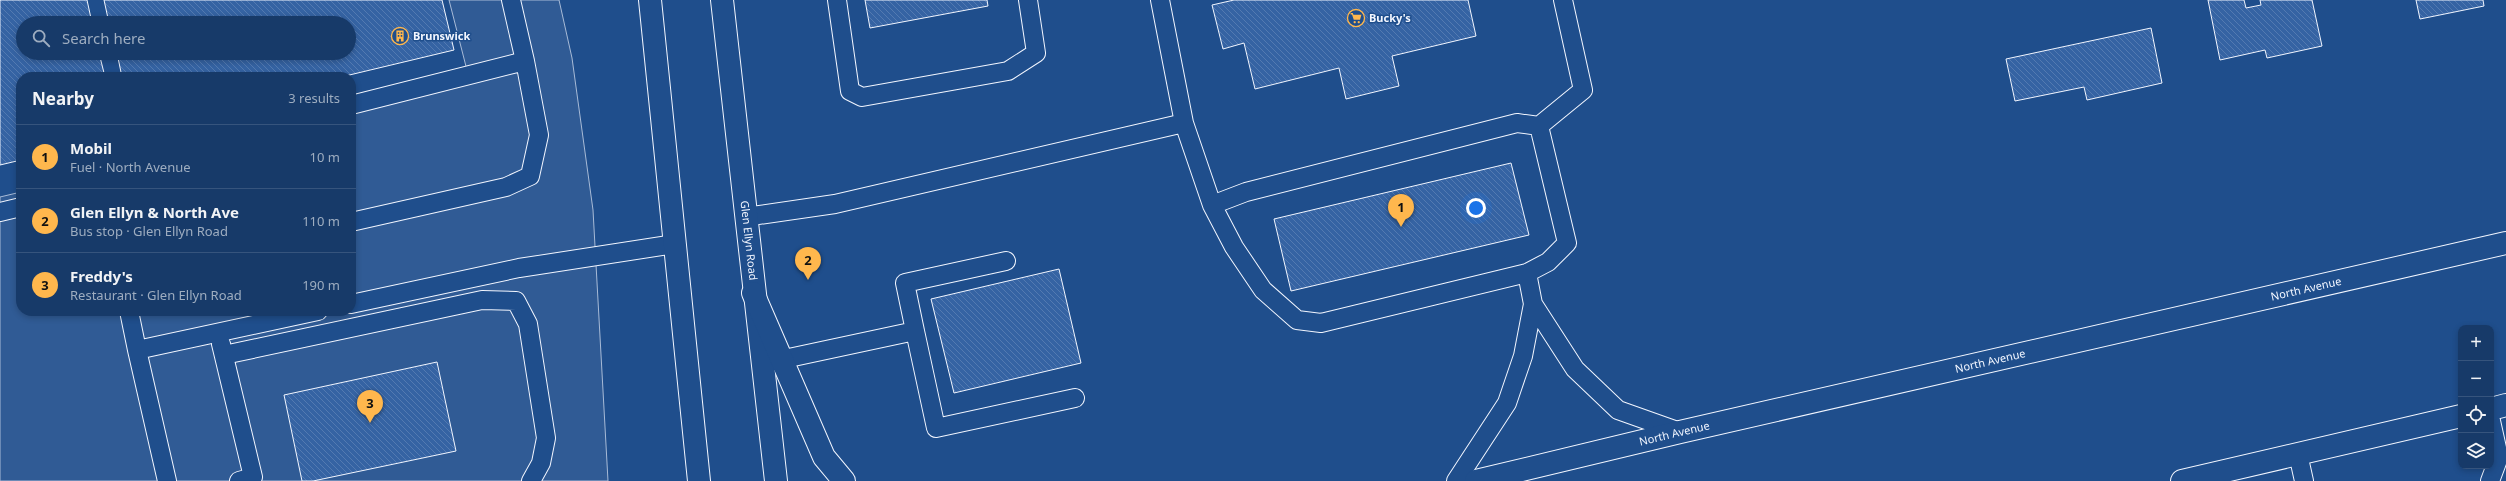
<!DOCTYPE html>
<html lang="en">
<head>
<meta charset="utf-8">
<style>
  body { margin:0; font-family:"Noto Sans",sans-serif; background:#20416f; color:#f1f3f6 }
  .controls { position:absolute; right:12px; bottom:12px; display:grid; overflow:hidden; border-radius:8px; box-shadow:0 2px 6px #0003 }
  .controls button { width:36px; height:36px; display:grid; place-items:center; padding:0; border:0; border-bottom:1px solid #36547d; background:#173a69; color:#f1f3f6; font:20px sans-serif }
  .you { position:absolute; left:1476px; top:208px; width:14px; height:14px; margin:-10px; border:3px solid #fff; border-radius:50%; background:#1a73e8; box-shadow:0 0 0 6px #1a73e833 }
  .badge { display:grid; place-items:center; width:26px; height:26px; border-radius:50%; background:#ffb74d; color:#111; font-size:13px; font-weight:700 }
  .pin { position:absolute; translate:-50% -33px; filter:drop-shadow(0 1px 2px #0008) }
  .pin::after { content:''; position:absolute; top:21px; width:14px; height:12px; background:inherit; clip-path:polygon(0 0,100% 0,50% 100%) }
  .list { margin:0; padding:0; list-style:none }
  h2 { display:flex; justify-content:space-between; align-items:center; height:52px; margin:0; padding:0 16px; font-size:17px }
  h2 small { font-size:13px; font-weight:400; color:#9eadc0 }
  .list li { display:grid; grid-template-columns:26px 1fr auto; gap:12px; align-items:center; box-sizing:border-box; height:64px; padding:0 16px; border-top:1px solid #36547d }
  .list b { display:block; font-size:15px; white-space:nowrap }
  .list p { margin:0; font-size:13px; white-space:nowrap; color:#9eadc0 }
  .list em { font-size:13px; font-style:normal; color:#9eadc0 }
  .icon { flex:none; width:22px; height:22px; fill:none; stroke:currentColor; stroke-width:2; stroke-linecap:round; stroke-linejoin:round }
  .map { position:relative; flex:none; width:2506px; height:481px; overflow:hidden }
  .search { position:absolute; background:#173a69; box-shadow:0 2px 6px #0003; left:16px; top:16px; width:340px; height:44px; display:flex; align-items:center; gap:10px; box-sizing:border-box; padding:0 14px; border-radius:22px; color:#9eadc0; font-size:15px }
  .panel { position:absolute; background:#173a69; box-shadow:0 2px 6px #0003; left:16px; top:72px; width:340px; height:244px; border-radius:16px }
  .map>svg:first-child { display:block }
</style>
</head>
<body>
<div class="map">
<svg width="2506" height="481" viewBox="0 0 2506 481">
  <defs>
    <pattern id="building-back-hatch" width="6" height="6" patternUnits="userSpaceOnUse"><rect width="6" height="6" fill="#3563a3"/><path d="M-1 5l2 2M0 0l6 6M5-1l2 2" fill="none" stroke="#537ab1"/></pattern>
  </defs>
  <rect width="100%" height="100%" fill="#1f4e8c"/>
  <!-- parking -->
  <path fill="#305b95" stroke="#a8bbd7" d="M449 0H559L572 58 593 210 608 481H0V197L21 192V311H351V111L470 82Z"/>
  <!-- building -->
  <path fill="url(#building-back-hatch)" stroke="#f2f6ff" d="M0 0H87L92 23H23V53H99L105 77H21V160L0 165Z
    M104 0H442L454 50 341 77H122L117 53H349V23H109Z
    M865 0H987L988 6 870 28Z
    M1234 0H1468L1476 36 1392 56 1399 86 1346 99 1339 68 1255 89 1244 43 1223 49 1212 5Z
    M2208 0H2244L2246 8 2261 5 2260 0H2312L2322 46 2267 58 2265 50 2220 60Z
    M2416 0H2483L2484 6 2420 19Z
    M2151 28 2162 83 2087 100 2084 87 2015 101 2006 59Z
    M1511 163 1529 235 1291 291 1274 219Z
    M1059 269 1081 363 954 393 931 299Z
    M437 362 456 451 313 481H302L284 395Z"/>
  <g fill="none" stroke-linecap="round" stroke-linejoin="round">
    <!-- lane casing -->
    <g stroke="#f2f6ff" stroke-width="20">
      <path id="lane" d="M837 0 850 91 862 97 1008 71 1036 53 1028 0
        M1160 0 1184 123 1212 205 1234 247 1263 290 1297 320 1321 323 1527 273 1533 304 1523 356 1507 403 1456 481
        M351 105 525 61 511 0
        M1539 126 1583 90 1563 0
        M1212 205 1246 192 1517 123 1539 126 1567 243 1548 262 1527 273
        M0 212 21 207
        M745 217 835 204 1184 123
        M351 222 506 187 530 176 539 135 525 61
        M351 304 519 268 675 244
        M1533 304 1575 369 1618 410 1680 432
        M129 311 137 350
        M915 331 905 283 1006 261
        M221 344 253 477 239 481
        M224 355 482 300 516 301 528 324 546 438 541 463 531 481
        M770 362 915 331 936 428 1075 398
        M2298 454 2304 481
        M167 481 137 350 318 311
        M2490 481 2499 457 2491 421"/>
    </g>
    <!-- secondary casing -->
    <g stroke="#f2f6ff" stroke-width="24">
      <g id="secondary">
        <path d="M650 0 699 481"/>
        <path id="s1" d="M722 0 776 481"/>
      </g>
    </g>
    <!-- primary casing -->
    <g stroke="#f2f6ff" stroke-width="24">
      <g id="primary">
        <path d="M753 293 824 457 844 481"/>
        <path d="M2491 409 2506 405"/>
        <path id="s2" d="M1476 481 1680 432 2506 243"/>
        <path d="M2182 481 2461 416"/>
      </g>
    </g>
    <!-- lane -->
    <use href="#lane" stroke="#1f4e8c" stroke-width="18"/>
    <!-- secondary -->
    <use href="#secondary" stroke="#1f4e8c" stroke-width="22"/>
    <!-- primary -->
    <use href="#primary" stroke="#1f4e8c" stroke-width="22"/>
  </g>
  <!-- icons -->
  <defs>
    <g id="supermarket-ring" transform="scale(0.9)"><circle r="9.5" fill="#1f4e8c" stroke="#ffb74d" stroke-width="1.5"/><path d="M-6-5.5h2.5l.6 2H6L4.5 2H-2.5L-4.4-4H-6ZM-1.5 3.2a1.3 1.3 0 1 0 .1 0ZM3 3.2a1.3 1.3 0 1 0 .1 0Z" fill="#ffb74d"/></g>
    <g id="building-ring" transform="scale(0.9)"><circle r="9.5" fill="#1f4e8c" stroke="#ffb74d" stroke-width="1.5"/><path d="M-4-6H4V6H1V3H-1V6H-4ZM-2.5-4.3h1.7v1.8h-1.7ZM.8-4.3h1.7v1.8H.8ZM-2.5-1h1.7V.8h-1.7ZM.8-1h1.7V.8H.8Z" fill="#ffb74d"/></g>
  </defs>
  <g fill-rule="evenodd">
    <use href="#supermarket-ring" x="1356" y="18"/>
    <use href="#building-ring" x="400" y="36"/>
  </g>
  <g text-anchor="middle" stroke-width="3" stroke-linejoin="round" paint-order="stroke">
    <!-- poi labels -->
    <g font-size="11" font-weight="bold" fill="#f2f6ff" stroke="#1f4e8c" text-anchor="start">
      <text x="1369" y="22">Bucky's</text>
      <text x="413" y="40">Brunswick</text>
    </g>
    <!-- street labels -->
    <g font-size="11" fill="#f2f6ff" stroke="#1f4e8c">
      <text dy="4" stroke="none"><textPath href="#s1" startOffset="242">Glen Ellyn Road</textPath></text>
      <text dy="4" stroke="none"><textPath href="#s2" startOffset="852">North Avenue</textPath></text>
      <text dy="4" stroke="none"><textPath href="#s2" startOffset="528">North Avenue</textPath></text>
      <text dy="4" stroke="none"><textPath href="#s2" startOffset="204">North Avenue</textPath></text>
    </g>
  </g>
</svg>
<div class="controls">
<button>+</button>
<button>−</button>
<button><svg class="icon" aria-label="locate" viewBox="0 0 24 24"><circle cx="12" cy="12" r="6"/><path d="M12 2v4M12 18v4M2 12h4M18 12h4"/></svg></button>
<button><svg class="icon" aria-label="layers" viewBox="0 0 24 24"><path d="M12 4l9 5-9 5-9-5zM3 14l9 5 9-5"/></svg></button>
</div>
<div class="you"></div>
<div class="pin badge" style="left:1401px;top:227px">1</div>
<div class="pin badge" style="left:808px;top:280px">2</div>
<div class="pin badge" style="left:370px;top:423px">3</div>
<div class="search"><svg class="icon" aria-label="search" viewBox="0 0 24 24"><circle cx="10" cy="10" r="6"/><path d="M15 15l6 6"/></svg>Search here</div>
<section class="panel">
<h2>Nearby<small>3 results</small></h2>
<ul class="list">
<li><span class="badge">1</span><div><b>Mobil</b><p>Fuel · North Avenue</p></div><em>10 m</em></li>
<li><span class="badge">2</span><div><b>Glen Ellyn &amp; North Ave</b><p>Bus stop · Glen Ellyn Road</p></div><em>110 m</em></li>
<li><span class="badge">3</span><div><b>Freddy's</b><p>Restaurant · Glen Ellyn Road</p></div><em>190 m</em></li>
</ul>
</section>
</div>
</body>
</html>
